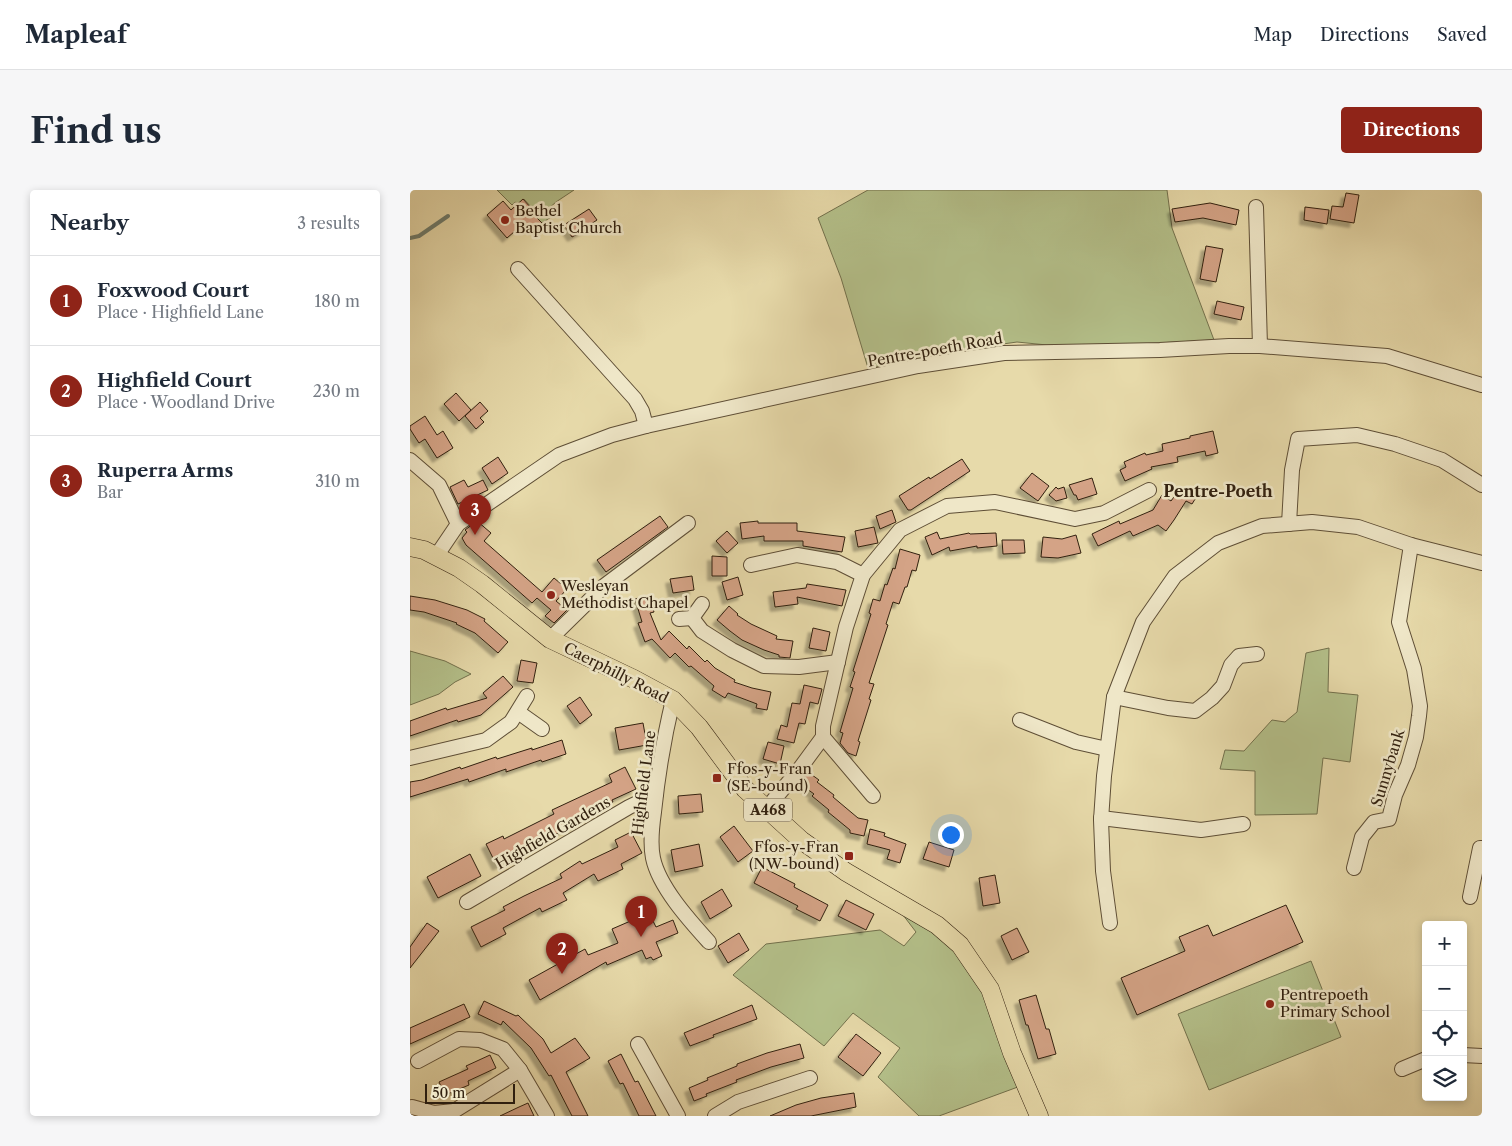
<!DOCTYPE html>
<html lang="en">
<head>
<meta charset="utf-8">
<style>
  body { margin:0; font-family:"Libre Caslon Text",serif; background:#f6f6f7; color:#1f2937 }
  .controls { position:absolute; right:15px; bottom:15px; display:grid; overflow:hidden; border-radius:5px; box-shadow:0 2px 8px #0003 }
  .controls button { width:45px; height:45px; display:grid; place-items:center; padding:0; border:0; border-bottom:1px solid #e0e1e3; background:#fff; color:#1f2937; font:25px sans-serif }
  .scale { position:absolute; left:15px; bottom:12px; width:90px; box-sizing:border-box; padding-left:5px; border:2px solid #31200f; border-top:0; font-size:14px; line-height:18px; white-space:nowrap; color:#31200f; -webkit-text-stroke:4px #efe7c8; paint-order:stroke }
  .you { position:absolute; left:540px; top:644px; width:18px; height:18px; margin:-12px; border:4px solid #fff; border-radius:50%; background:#1a73e8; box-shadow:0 0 0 8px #1a73e833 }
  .badge { display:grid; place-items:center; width:32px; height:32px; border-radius:50%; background:#8f2418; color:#fff; font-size:16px; font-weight:700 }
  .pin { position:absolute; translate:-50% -41px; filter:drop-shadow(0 1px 2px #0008) }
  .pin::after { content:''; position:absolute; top:26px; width:18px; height:15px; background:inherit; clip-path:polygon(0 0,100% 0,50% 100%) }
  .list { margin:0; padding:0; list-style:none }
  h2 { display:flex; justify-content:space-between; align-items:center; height:65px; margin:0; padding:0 20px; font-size:21px }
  h2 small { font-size:16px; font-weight:400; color:#747a83 }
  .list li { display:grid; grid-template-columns:32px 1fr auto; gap:15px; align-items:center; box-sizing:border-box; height:90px; padding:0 20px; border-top:1px solid #e0e1e3 }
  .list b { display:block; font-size:19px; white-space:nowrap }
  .list p { margin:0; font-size:16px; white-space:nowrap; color:#747a83 }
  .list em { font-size:16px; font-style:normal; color:#747a83 }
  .icon { flex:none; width:28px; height:28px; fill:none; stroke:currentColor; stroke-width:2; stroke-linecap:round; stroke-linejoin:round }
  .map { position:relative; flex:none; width:1072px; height:926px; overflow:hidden; border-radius:5px }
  header { display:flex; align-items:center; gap:30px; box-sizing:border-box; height:70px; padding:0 25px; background:#fff; border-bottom:1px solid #e0e1e3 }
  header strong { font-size:24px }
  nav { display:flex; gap:28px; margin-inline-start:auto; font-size:18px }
  .intro { display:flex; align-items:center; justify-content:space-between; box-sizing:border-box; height:120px; padding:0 30px }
  h1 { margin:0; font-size:35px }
  .button { padding:12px 22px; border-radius:5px; background:#8f2418; color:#fff; font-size:18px; font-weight:700 }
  main { display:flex; gap:30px; padding:0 30px }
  aside { flex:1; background:#fff; border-radius:5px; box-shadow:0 2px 8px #0003 }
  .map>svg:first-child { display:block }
  .green { fill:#b4c08a; stroke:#72704c }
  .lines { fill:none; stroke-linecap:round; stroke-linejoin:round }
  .stream { stroke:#6e7c6d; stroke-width:4 }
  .building { fill:#d4a386; stroke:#31200f; filter:url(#shadow) }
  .minor-casing { stroke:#5e4e36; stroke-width:16 }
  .major-casing { stroke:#31200f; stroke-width:19 }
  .minor { stroke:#efe7c8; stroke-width:14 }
  .major { stroke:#e7daaa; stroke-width:18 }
  .poi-dot { fill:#8f2418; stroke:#efe7c8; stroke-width:2 }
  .labels { text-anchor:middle; stroke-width:5; stroke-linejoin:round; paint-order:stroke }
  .shield { fill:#efe7c8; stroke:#6a5c46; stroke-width:1 }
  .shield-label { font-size:14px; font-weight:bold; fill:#31200f }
  .poi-label { font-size:15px; fill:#31200f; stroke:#efe7c8; text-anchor:start }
  .street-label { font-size:15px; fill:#31200f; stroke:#efe7c8 }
  .neighbourhood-label { font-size:16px; font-weight:bold; fill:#31200f; stroke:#efe7c8 }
</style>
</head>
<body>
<header>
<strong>Mapleaf</strong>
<nav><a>Map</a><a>Directions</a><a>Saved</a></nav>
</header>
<div class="intro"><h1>Find us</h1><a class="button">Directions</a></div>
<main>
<aside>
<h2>Nearby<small>3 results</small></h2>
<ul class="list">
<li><span class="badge">1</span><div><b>Foxwood Court</b><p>Place · Highfield Lane</p></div><em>180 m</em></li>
<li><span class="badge">2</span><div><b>Highfield Court</b><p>Place · Woodland Drive</p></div><em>230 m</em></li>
<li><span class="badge">3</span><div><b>Ruperra Arms</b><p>Bar</p></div><em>310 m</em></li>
</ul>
</aside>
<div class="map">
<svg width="1072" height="926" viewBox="0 0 1072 926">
  <defs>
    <filter id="shadow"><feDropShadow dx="-4.5" dy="4.5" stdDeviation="1" flood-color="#0004"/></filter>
  </defs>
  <rect width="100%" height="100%" fill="#e7daaa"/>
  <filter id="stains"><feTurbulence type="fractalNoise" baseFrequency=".004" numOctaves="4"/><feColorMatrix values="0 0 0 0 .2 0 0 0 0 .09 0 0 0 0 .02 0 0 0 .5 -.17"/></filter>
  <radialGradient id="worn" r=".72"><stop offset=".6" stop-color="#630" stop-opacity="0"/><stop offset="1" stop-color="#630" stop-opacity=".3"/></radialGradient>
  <g class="green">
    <path d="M87 0H164L146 12 138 19 141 27 132 33 127 28 129 26 114 9 108 14 105 12 102 15Z"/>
    <path d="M458 0H757L762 38 804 150 728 154 637 155 607 152 558 159 458 178 431 88 408 28Z"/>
    <path d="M919 458 918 502 948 505 940 572 913 568 907 624 845 625V581L810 579 815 560 834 561 862 530 875 532 887 522 896 463Z"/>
    <path d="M0 461 35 471 61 484 45 492 29 504 0 515Z"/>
    <path d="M493 725 550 755 616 894 529 926H509L468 887 490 858 443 823 414 856 323 785 356 754 470 740 494 756 506 742Z"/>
    <path d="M901 771 931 847 799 900 768 824Z"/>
  </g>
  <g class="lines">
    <path class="stream" d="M0 48 9 46 38 26"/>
  </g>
  <g class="building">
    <path d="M936 3 949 5 944 33 920 29 922 16 933 17Z"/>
    <path d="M113 9 129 27 127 28 132 33 125 40 122 37 120 39 118 36 115 39 112 35 97 48 77 25 93 11 101 20Z"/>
    <path d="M800 13 829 20 826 35 793 28 765 32 762 19Z"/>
    <path d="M895 17 919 20 917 34 894 30Z"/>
    <path d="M179 19 187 30 181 34 182 36 162 47 154 35Z"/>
    <path d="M796 56 813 59 806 92 790 89Z"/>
    <path d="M807 111 834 117 831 130 804 124Z"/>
    <path d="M46 203 61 220 49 231 34 214Z"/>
    <path d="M70 212 78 221 70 228 74 232 66 239 55 226Z"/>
    <path d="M15 226 27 245 33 241 43 258 27 268 15 249 9 253 0 239V236Z"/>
    <path d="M803 241 808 263 796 266 795 261 767 267 768 272 741 277 742 279 715 291 710 280 716 277 714 272 735 263 736 265 753 261 752 254 780 248V246Z"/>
    <path d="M88 267 98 283 82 294 72 278Z"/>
    <path d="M552 269 560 281 510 314 501 320H498L489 306 519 287 520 289Z"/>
    <path d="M622 283 639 296 628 311 610 298Z"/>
    <path d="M682 288 687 304 668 310 666 305H664L659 295Z"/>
    <path d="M54 290 58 297 73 290 78 300 48 314 40 297Z"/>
    <path d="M646 297 648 299 654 297 657 308 646 311 639 305Z"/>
    <path d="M775 299 787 306 782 314 776 311 764 330 756 341 748 335 723 346 720 341 688 356 682 344 709 331 710 334 743 320 752 305 761 311 766 304 771 307Z"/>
    <path d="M482 320 486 332 470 339 466 326Z"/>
    <path d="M250 326 258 337 196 382 187 370Z"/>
    <path d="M67 331 81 343 74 351 132 402 144 388 157 399 146 411 157 420 144 433 135 426 141 420 127 408 122 413 56 355 52 348 57 342 55 340Z"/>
    <path d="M348 331V333H387V341L435 347 432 362 393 356V351H354V346L332 349 330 333Z"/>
    <path d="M464 337 468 353 448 357 445 341Z"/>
    <path d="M317 341 328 353 317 363 306 351Z"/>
    <path d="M527 342 530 349 559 343 560 344 586 343 587 356 567 358V356L540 361 539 357 522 365 515 347Z"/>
    <path d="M666 345 671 363 648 368 631 367 633 347 652 349Z"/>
    <path d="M592 350H614L615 363 593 364Z"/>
    <path d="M490 359 510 365 506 381 502 380 497 397H495L489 414 483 412 476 434 478 435 459 493 464 494 459 509 461 510 448 551 450 552 446 566 438 563 430 553 433 543 430 542 443 498 440 497 445 482 443 481 461 424 459 423 463 409 470 411 475 394 477 395 483 378 485 379Z"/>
    <path d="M302 366 317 367V386H302Z"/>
    <path d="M282 386 284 400 263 403 260 389Z"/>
    <path d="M328 387 333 405 317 410 312 392Z"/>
    <path d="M397 394 436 400 432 416 387 407 388 414 365 417 363 402 396 398Z"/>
    <path d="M239 405 244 422 240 423 251 450 259 441 277 459 279 456 295 472 297 470 305 478 325 490 324 492 342 498 361 502 357 520 346 518 347 514 318 503 315 508 302 500 304 496 281 476 279 477 265 463 260 468 242 449 235 452 228 433 232 432 225 409Z"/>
    <path d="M0 406 25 410 57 420 75 429 74 431 98 452 88 463 65 443 46 434 47 433 14 422 0 420Z"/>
    <path d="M319 416 328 424 327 425 341 434 367 446 366 449 383 451 380 468 369 467V465L354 460 332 450 320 441 307 430Z"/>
    <path d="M403 438 420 442 416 461 399 458Z"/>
    <path d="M111 470 127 473 123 493 107 491Z"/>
    <path d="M93 486 103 497 71 525 48 532 47 530 0 546V531L36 518 37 520 77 508 73 503Z"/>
    <path d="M394 495 412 499 408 514 400 512 395 534 389 533 384 553 367 549 371 535 377 537 382 513 390 514Z"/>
    <path d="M170 507 182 525 170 534 157 516Z"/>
    <path d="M233 533 237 555 209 560 205 538Z"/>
    <path d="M152 550 156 564 132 572 131 570 96 582V579L59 592 58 589 0 607V592L12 590 50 577 51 579 86 567 87 569 122 558V560Z"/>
    <path d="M358 552 374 556 370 574 353 569Z"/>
    <path d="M215 577 226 599 202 610 203 612 167 629 169 633 102 665 103 668 87 676 76 654 93 646 94 649 144 624 142 620 202 592 199 585Z"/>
    <path d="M398 582 409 590 407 592 424 605 423 607 448 628 458 630 454 646 440 643V640L418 622 419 620 402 606 404 604 389 593Z"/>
    <path d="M291 604 293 622 269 624 268 606Z"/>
    <path d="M324 636 343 661 328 672 310 647Z"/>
    <path d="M460 639 475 643 474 646 496 654 490 673 477 669 480 660 457 654Z"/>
    <path d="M221 642 232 663 211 674 213 679 188 691 184 684 153 703 157 710 132 722 130 718 93 738 96 744 71 757 61 737 95 720 93 717 114 706 152 688 150 684 170 671 172 674 208 657 205 650Z"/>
    <path d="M519 652 544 660 539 677 513 669Z"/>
    <path d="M289 654 293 676 265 682 261 660Z"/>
    <path d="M60 664 71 686 28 708 17 687Z"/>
    <path d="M352 677 385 694 384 697 418 715 410 731 386 719 388 716 344 693Z"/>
    <path d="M585 685 590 713 573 716 569 688Z"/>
    <path d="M312 699 322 716 300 729 291 712Z"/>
    <path d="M436 710 464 724 456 740 428 726Z"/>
    <path d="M876 715 893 752 727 825 711 788 775 761 769 747 798 735 803 746Z"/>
    <path d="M239 723 246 737 263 730 268 743 246 752 252 766 243 770 241 767 236 769 232 760 197 775 196 772 130 810 119 790 175 759 178 765 208 753 202 739Z"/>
    <path d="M17 733 29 741 0 778V757Z"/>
    <path d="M607 738 619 762 602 770 591 746Z"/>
    <path d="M329 743 339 760 318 773 308 756Z"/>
    <path d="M626 805 636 839H639L646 864 628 869 618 835H616L609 810Z"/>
    <path d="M74 811 106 826 108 825 133 849 141 863 165 848 180 868 156 882 178 926H162L141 885 139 886 121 858 93 831 91 835 68 824Z"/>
    <path d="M54 814 60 827 0 854V838Z"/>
    <path d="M342 815 347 829 303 845 304 847 280 856 274 843Z"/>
    <path d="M446 844 471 863 453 886 428 867Z"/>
    <path d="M390 854 394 868 361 877 326 890 327 892 296 904 297 906 284 911 279 898 298 890 297 888 327 876V874L357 863Z"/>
    <path d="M211 864 225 892 228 891 246 926H229L213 893 210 894 198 871Z"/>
    <path d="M80 865 86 878 58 891 59 895 35 905 29 892 58 879 56 876Z"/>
    <path d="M444 903 446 917 401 926H360L386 915 411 908Z"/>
    <path d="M118 913 124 926H90L109 917Z"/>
  </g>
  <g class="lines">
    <defs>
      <g id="minor">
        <path d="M846 17 850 156"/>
        <path d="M108 79 225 209 232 221 236 236"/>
        <path d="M0 270 29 295 48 334"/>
        <path d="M879 334 882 280 888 249 947 245 985 254 1032 270 1072 295"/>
        <path d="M27 365 48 334 149 265 202 245 236 236 508 176 594 163 750 160 819 156H850L977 166 1072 195"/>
        <path d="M341 375 387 365 427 372 453 385"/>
        <path d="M282 428 292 441 322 460 354 476 389 477 428 472"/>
        <path d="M269 429 282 428 292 414"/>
        <path d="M140 449 194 396 278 333"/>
        <path d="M704 507 758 518 785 521 802 508 813 496 821 475 829 466 847 464"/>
        <path d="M263 510C254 547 248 584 244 622 242 636 240 654 243 668 249 697 280 731 299 752"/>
        <path d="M108 522 132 539"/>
        <path d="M610 530 666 552 697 559"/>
        <path d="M413 547 463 606"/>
        <path d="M0 568 76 550 101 532 117 506"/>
        <path d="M356 619 388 581 413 547V536L436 437 453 385 490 340 537 316 585 312 665 329 694 323 739 300"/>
        <path d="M691 628 791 640 833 634"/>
        <path d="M944 678 952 647 964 632 979 629 985 605 998 575 1006 547 1009 526 1010 516 1004 479 989 432 1001 355"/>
        <path d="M1060 707 1070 658H1072"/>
        <path d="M57 712 219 617 246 604"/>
        <path d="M700 733 693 681 691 630 694 586 704 507 733 432 765 386 808 353 852 336 902 332 948 337 1001 355 1072 373"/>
        <path d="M228 854 268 926"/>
        <path d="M1053 865 1072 866"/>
        <path d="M8 871 49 849 70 850 93 859 110 880 137 926"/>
        <path d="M992 879 1016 869"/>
        <path d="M2 917 24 923 44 921 110 880"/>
        <path d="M305 926 328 912 400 888"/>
      </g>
      <path id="major" d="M0 357 14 360 49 378 72 394 140 449 224 489 263 510 289 537 335 599 391 650 436 682 527 735 550 755 580 799 602 863 629 926"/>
    </defs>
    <use href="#minor" class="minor-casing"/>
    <use href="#major" class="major-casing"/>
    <use href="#minor" class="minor"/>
    <use href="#major" class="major"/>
  </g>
  <g class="poi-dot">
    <circle cx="95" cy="30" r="5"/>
    <circle cx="141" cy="405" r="5"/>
    <rect x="302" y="583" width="10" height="10" rx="2.5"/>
    <rect x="434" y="661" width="10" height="10" rx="2.5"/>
    <circle cx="860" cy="814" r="5"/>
  </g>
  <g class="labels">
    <rect class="shield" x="334" y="608.5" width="48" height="23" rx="4"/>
    <g class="shield-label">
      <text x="358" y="625">A468</text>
    </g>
    <g class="poi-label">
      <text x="105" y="26">Bethel<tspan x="105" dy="17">Baptist Church</tspan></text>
      <text x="151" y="401">Wesleyan<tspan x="151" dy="17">Methodist Chapel</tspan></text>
      <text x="317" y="584">Ffos-y-Fran<tspan x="317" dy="17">(SE-bound)</tspan></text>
      <text x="429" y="662" text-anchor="end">Ffos-y-Fran<tspan x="429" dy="17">(NW-bound)</tspan></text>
      <text x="870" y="810">Pentrepoeth<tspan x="870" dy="17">Primary School</tspan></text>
    </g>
    <g class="street-label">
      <text transform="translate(525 160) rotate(-10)" y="5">Pentre-poeth Road</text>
      <text transform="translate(206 483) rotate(27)" y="5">Caerphilly Road</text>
      <text transform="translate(978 578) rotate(-73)" y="5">Sunnybank</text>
      <text transform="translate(234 593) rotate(-83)" y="5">Highfield Lane</text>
      <text transform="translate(143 643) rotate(-30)" y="5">Highfield Gardens</text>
    </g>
    <g class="neighbourhood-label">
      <text x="808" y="307">Pentre-Poeth</text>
    </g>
  </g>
  <rect width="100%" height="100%" filter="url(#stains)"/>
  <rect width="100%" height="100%" fill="url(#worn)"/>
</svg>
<div class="controls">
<button>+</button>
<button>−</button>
<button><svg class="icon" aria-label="locate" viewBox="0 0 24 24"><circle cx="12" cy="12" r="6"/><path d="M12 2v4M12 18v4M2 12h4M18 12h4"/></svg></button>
<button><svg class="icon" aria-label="layers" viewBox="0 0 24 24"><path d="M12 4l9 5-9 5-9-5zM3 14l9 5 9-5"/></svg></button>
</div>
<div class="scale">50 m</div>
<div class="you"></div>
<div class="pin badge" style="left:231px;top:747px">1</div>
<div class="pin badge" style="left:152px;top:784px">2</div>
<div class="pin badge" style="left:65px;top:345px">3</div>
</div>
</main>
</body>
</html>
